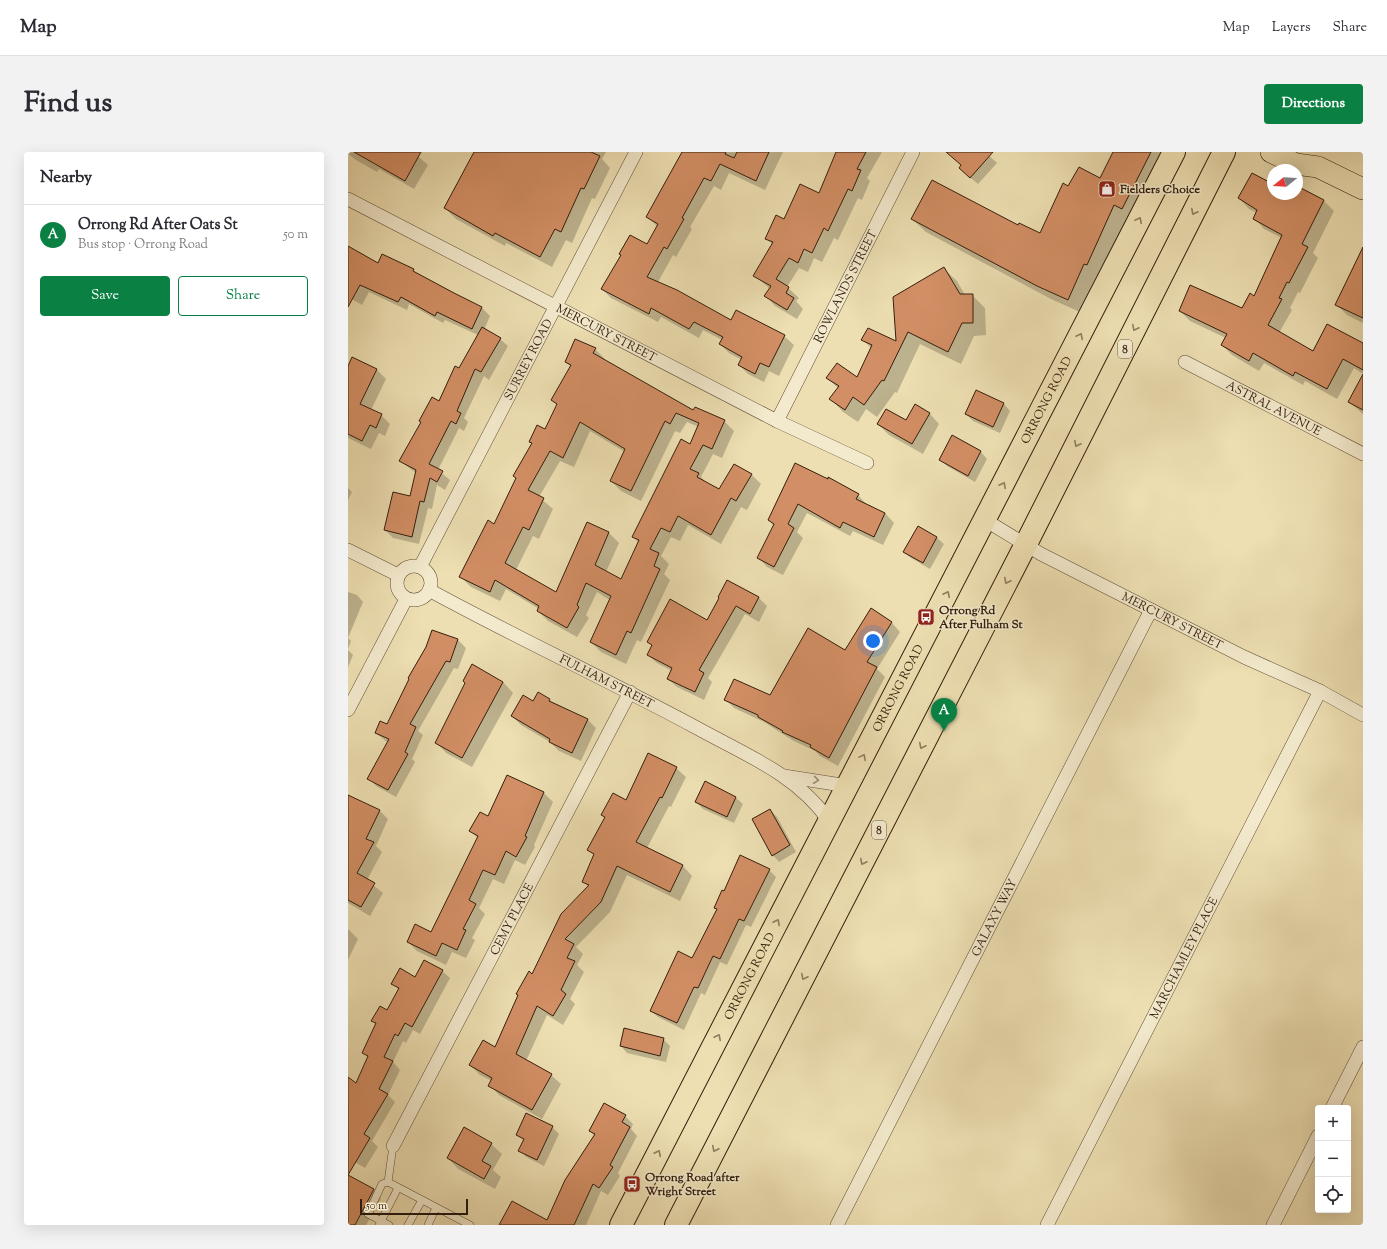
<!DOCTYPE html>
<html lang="en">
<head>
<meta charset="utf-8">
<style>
  body { margin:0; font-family:"Sorts Mill Goudy",serif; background:#f2f2f3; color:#2b2b33 }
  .controls { position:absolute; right:12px; bottom:12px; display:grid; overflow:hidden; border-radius:4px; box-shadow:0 4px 16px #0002 }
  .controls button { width:36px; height:36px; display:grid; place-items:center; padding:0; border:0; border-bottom:1px solid #e1e1e2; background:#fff; color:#2b2b33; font:20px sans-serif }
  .compass { position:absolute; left:919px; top:12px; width:36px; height:36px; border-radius:50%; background:#fff; box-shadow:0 4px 16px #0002; rotate:252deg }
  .scale { position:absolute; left:12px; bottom:10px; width:108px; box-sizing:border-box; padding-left:4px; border:2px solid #341e0c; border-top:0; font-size:11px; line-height:14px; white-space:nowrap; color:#341e0c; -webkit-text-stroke:3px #f3eacd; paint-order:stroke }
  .you { position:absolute; left:525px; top:489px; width:14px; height:14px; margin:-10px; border:3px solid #fff; border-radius:50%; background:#1a73e8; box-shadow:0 0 0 6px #1a73e833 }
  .badge { display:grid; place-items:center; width:26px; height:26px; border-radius:50%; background:#0b8043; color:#fff; font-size:13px; font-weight:700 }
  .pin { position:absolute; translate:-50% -33px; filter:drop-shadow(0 1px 2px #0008) }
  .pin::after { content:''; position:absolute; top:21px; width:14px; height:12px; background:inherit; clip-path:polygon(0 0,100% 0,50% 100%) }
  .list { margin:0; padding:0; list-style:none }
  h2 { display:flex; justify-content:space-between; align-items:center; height:52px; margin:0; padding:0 16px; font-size:17px }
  h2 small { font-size:13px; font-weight:400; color:#7c7c81 }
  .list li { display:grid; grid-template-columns:26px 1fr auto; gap:12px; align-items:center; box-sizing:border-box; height:60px; padding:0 16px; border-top:1px solid #e1e1e2 }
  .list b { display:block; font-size:15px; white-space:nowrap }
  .list p { margin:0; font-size:13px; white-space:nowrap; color:#7c7c81 }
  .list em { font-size:13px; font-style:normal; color:#7c7c81 }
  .actions { display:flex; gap:8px; padding:12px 16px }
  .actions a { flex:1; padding:9px 0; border:1px solid #0b8043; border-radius:4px; text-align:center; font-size:14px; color:#0b8043 }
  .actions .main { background:#0b8043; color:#fff }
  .icon { flex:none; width:22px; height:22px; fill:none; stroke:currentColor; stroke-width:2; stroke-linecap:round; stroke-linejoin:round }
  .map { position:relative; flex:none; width:1015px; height:1073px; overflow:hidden; border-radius:4px }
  header { display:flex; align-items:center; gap:24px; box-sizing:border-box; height:56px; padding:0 20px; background:#fff; border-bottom:1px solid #e1e1e2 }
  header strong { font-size:19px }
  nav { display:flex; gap:22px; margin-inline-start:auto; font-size:14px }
  .intro { display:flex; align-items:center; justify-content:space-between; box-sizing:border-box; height:96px; padding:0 24px }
  h1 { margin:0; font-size:28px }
  .button { padding:10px 18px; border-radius:4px; background:#0b8043; color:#fff; font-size:14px; font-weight:700 }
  main { display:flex; gap:24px; padding:0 24px }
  aside { flex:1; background:#fff; border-radius:4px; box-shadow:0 4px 16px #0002 }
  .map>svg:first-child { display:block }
  .shadow { fill:#0003; fill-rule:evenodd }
  .building { fill:#d28e64; stroke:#341e0c; fill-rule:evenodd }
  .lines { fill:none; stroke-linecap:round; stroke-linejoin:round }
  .lane-casing { stroke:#624e36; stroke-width:8 }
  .street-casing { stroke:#624e36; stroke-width:14 }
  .primary-casing { stroke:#341e0c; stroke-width:22 }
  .highway-casing { stroke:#341e0c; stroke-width:24 }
  .lane { stroke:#f3eacd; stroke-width:7 }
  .street { stroke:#f3eacd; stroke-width:13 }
  .primary { stroke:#eddfb2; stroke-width:21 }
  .highway { stroke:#eddfb2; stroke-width:22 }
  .oneway { stroke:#907e5f }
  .oneway2 { stroke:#9d8e76 }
  .labels { text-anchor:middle; stroke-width:3; stroke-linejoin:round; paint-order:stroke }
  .shield { fill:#f3eacd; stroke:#6d5b46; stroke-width:1 }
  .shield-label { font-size:11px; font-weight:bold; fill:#341e0c }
  .poi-label { font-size:12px; font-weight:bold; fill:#341e0c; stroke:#f3eacd; text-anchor:start }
  .street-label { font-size:12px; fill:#341e0c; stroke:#f3eacd }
</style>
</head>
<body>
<header>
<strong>Map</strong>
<nav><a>Map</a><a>Layers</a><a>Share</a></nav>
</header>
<div class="intro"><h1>Find us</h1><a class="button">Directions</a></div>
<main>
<aside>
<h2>Nearby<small></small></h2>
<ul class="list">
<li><span class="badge">A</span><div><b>Orrong Rd After Oats St</b><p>Bus stop · Orrong Road</p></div><em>50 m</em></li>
</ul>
<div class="actions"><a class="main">Save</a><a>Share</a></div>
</aside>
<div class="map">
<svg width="1015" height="1073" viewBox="0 0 1015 1073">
  <rect width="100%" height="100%" fill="#eddfb2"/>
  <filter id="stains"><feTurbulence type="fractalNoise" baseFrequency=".005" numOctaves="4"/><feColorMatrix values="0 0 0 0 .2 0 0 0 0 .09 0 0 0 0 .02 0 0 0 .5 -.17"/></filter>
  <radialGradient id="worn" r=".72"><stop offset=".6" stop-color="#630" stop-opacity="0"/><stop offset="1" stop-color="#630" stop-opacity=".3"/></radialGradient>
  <g class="shadow">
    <path d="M0 0H65L80 13 66 37 31 17 29 20 8 8 0 2Z"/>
    <path d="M127 0H258L254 7 262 16 247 47 244 46 224 91 218 88 204 115 158 91 157 94 108 67 97 56Z"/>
    <path d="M335 0H435L417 38 381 21 373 38 366 34 342 75 344 77 328 105 325 103 310 130 383 169 436 184 446 193 431 224 421 219 416 230 400 222 391 213 394 208 381 201 372 192 374 188 355 178 351 186 313 165 310 170 263 146 254 137 299 94 310 75 299 65Z"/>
    <path d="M489 0H534L519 26 522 29 514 48 510 46 490 88 486 86 474 110 466 106 460 120 451 116 439 135 451 146 448 149 455 157 449 167 427 154 418 144 422 137 406 123 425 93 418 86 436 68 471 43Z"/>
    <path d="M605 0H637L649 11 630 32 619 23Z"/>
    <path d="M766 0H823L787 70 779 65 752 126 734 161 703 147 578 80 564 67 670 74 693 83 721 35 752 27Z"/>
    <path d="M925 34V42H949V35L976 49 986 59 965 101 970 106 952 141 950 140 942 156 944 158 931 181 965 200 1015 196V222L1006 216 989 247 957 229 955 233 916 211 911 219 884 203 874 193 878 186 842 169 832 159 894 157 907 145 934 86 916 77 906 66 909 61 901 57 891 46Z"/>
    <path d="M0 95 31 113 65 118 70 123 105 142 134 156 142 164 136 178 152 187 160 194 141 228 136 224 116 266 120 270 116 279 111 276 90 318 102 328 97 338 89 333 84 357 80 356 71 392 45 386 37 378 62 345 68 321 52 309 112 218 130 183 97 168 95 171 61 152 59 158 21 140 14 153 0 145Z"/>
    <path d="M596 117 609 129 617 143H624L637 156 638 183 626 184 613 212 572 192 549 241 547 240 529 265 518 257 510 270 495 260 483 247 490 236 479 226H510L524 197 515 188 550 191Z"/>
    <path d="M1015 144V171L999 163 988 152Z"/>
    <path d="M247 197 257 207 256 208 346 260 376 269 386 279 374 306 365 302 353 325 361 333 372 339 403 322 413 332 399 358 393 355 373 392 340 373 332 389 323 385 313 404 321 412 316 422 322 428 293 490 289 488 278 512 253 500 243 490 262 448 249 440 238 463 241 466 229 485 200 469 190 459 191 457 158 437 152 449 123 435 113 425 147 373 184 292 182 290 198 279 209 253 204 248 223 215 218 210ZM339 270 351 275 343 293 285 385 291 391 273 428 258 420 271 391 261 381 240 371 208 442 168 418 185 384 191 387 205 357 191 345 212 309 226 315 242 279 277 300 263 329 273 339 293 349 327 279 332 281Z"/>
    <path d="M5 206 29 218 38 227 23 258 33 263 42 272 37 284 31 281 23 297 0 286V217Z"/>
    <path d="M1015 224V262L1001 250Z"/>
    <path d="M629 240 656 252 662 259 652 281 625 269 618 262Z"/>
    <path d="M581 261 591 272 575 302 541 283 530 272 558 269Z"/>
    <path d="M605 284 633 300 639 307 627 330 599 314 592 307Z"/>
    <path d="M448 312 510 343 519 353 537 361 546 371 535 393 505 379 502 384 459 361 449 380 455 386 435 423 419 415 410 405 426 374 421 368Z"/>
    <path d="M0 336 4 340 0 348Z"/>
    <path d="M570 375 589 386 596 392 582 417 563 406 556 400Z"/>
    <path d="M379 429 411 446 419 454 411 470 397 462 360 526 364 530 356 548 329 535 320 527 324 519 309 511 300 503 305 494 300 490 359 469 372 446Z"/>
    <path d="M0 440 9 443 15 450 0 486 3 489 0 497Z"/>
    <path d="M544 471 552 480 529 517 537 525 490 614 472 604 467 599 444 588 416 570 386 556 378 548 423 545Z"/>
    <path d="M84 479 110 488 118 496 110 517 106 516 70 579 75 583 64 607 67 610 48 645 28 634 21 626 40 591 28 581 39 573 78 496Z"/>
    <path d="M0 498 5 503 0 515Z"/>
    <path d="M155 530 165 541 124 615 98 601 88 590Z"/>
    <path d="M201 548 239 567 248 576 233 609 211 599 202 590 173 573 164 564 185 550Z"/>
    <path d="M328 616 338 625 323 655 321 654 299 696 335 714 344 724 332 749 279 723 262 760 228 795 235 802 229 813 236 820 222 847 227 852 215 873 199 863 178 909 203 923 213 932 194 967 151 943 142 933 144 929 132 923 122 913 148 896 185 823 241 735 235 730 247 704 240 697 257 666 254 663Z"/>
    <path d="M159 624 196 641 205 650 186 693 187 695 177 713 167 708 156 732 145 727 131 756 137 762 124 786 127 788 118 806 104 800 98 813 69 799 60 790 84 782 130 686 122 679 141 665Z"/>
    <path d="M357 631 388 646 395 652 386 671 355 657 348 650Z"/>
    <path d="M0 647 31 658 40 667 28 694 34 700 19 728 35 741 22 764 0 751Z"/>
    <path d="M422 658 429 665 448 700 431 710 425 703Z"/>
    <path d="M421 718 428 725 403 775 398 773 379 813 372 810 357 843 353 841 336 878 310 865 303 859 345 807 370 758 367 755 376 740Z"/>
    <path d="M0 777 10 787 0 808Z"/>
    <path d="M94 819 102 826 72 882 65 878 58 891 55 889 45 910 52 918 40 943 47 950 24 989 30 995 17 1016 0 1006V927L8 932 21 906 15 900 28 873 25 869 40 860 51 838 45 832Z"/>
    <path d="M315 887 322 894 318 910 279 901 273 894Z"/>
    <path d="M277 964 285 972 283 977 289 984 270 1021 272 1024 260 1043 253 1039 238 1073H152L200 1067 247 984 242 979Z"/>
    <path d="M204 975 211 982 196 1014 178 1005 172 998 176 989 169 982Z"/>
    <path d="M143 992 154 1002 145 1018 153 1025 147 1037 110 1017 100 1006Z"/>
    <path d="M0 1024 25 1038 33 1046 18 1073H0Z"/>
  </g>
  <g class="building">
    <path d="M6 0H73L57 29Z"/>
    <path d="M126 0H243L252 4 236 37 233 36 213 80 207 77 192 105 147 81 145 84 96 56Z"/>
    <path d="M334 0H378L377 2 386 6 389 0H421L408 29 372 12 363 29 356 26 334 66 336 67 319 97 316 95 299 125 329 138 383 168 388 158 437 183 421 215 412 211 407 222 390 213 394 205 371 192 375 185 346 170 341 177 303 156 301 162 253 137 273 103 271 102 282 83 299 92 310 72 298 65Z"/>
    <path d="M488 0H518L509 17 513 18 504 39 500 37 480 79 476 76 464 101 456 97 450 111 441 106 428 127 441 135 438 141 446 146 439 158 416 144 423 134 405 124 425 90 417 87 428 63 436 67 452 32 471 41Z"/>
    <path d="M598 0H645L622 26 611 16 613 13Z"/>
    <path d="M765 0H803L774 57 766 53 739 113 736 112 720 148 689 134 563 67 584 28 670 73 671 71 692 81 715 31 720 34 731 15 752 26Z"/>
    <path d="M904 21 925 32V42H949V34L976 48 954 92 960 95 941 131 939 130 931 146 934 147 920 173 965 199 979 172 1015 191V218L995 207 979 237 947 220 945 224 905 201 901 209 873 193 879 182 831 159 842 133 894 156 902 141 906 144 934 83 905 67 909 58 890 46Z"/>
    <path d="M0 94 30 111 34 102 66 117 65 119 106 141 134 155 124 177 89 160 87 164 53 145 50 150 12 133 0 155Z"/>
    <path d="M1015 95V166L987 153Z"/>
    <path d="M596 115 612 142H625V171H614L600 200 560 180 536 229 534 228 516 253 505 245 497 258 481 247 491 234 478 226 489 211 509 225 524 193 513 188 520 176 548 189 545 145Z"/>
    <path d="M134 175 153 186 133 220 127 217 109 259 113 261 108 272 103 269 81 312 95 319 89 330 82 326 76 350 72 349 64 385 36 378 45 340 62 344 68 318 51 309 73 270 71 269 84 245 91 249 107 214 111 216Z"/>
    <path d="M227 187 248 196 245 201 345 258 347 255 377 268 364 297 355 293 342 317 351 321 349 325 371 337 386 312 404 322 388 349 383 346 363 383 330 364 322 380 313 376 302 397 311 401 306 414 312 417 283 481 279 479 268 503 242 490 263 444 238 431 229 453 231 455 219 476 189 459 191 454 147 428 142 440 111 425 140 368 146 372 168 326 165 324 184 291 181 290 189 273 197 277 209 252 203 248 223 213 217 210ZM328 261 351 271 342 292 333 287 284 385 291 388 273 427 247 413 261 380 239 370 208 440 157 411 175 375 181 378 196 346 180 338 202 299 215 306 232 270 277 297 262 329 283 339 317 269 322 272Z"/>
    <path d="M4 205 29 217 12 252 34 262 28 276 22 273 14 289 0 282V214Z"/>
    <path d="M1015 222V258L1000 250Z"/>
    <path d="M628 238 656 251 645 275 617 262Z"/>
    <path d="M567 252 582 261 564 292 529 272 538 257 558 268Z"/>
    <path d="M604 283 633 299 620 324 591 308Z"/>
    <path d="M447 311 480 327V325L511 342 508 347 537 361 526 385 495 370 492 376 450 352 440 372 446 376 426 415 409 406 426 372 420 368Z"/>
    <path d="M570 374 589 385 575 411 555 400Z"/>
    <path d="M379 428 411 445 402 462 388 454 351 518 356 521 347 540 319 527 324 516 299 503 304 493 299 490 322 447 359 468 371 446 370 445Z"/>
    <path d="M523 456 544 470 519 510 529 515 481 606 462 595 463 593 434 580 435 579 410 565V563L376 548 386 527 422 543 460 476 497 498Z"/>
    <path d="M84 478 110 487 102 510 98 509 62 572 68 575 57 600 60 602 40 638 19 627 41 587 27 581 32 569 39 572 61 527 60 526 78 495Z"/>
    <path d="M124 512 155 530 114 606 87 591 117 531 115 529Z"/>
    <path d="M190 540 202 547 201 549 240 567 224 601 201 590 202 587 163 564 175 543 185 549Z"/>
    <path d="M300 601 329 615 314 646 312 645 288 690 335 713 322 740 269 714 253 750 217 787 226 792 219 806 227 809 213 838 218 842 205 864 189 854 168 902 204 922 184 958 140 934 144 926 121 913 135 888 147 895 170 843 168 842 181 819 184 822 213 762 241 733 234 730 246 702 239 698 257 665 253 663 265 641 278 648Z"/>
    <path d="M159 623 196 640 177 684 179 685 168 705 158 699 147 723 135 718 121 748 128 752 115 777 118 778 109 798 94 791 88 804 59 790 67 772 83 780 130 684 121 679 132 660 140 664Z"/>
    <path d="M357 629 388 645 379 665 347 650Z"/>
    <path d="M0 643 32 658 18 687 26 690 9 721 27 731 13 755 0 748Z"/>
    <path d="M422 657 442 693 424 704 404 667Z"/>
    <path d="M392 703 422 717 396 769 391 767 372 807 365 804 350 836 346 835 329 871 302 859 330 799 344 806 369 757 366 756 374 738 376 739Z"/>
    <path d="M76 808 95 818 64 875 57 871 50 884 47 882 36 905 45 909 31 937 40 942 16 982 22 986 0 1023 26 1037 7 1073H0V925L8 931 20 904 14 901 28 871 23 869 32 854 39 858 51 836 43 832 52 816 67 825Z"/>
    <path d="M276 876 316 886 312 904 272 894Z"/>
    <path d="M256 951 278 963 274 970 282 975 262 1013 265 1015 251 1036 245 1032 226 1073H151L164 1049 199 1068 217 1028 247 982 241 979Z"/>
    <path d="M178 961 205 974 189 1008 170 999 176 987 168 983Z"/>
    <path d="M116 975 144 991 134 1009 143 1014 136 1027 99 1006Z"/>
  </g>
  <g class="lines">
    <defs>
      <g id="lane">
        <path d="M40 1030 45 994"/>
        <path d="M31 1073 50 1036"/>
        <path d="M41 1073 20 1062 34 1032 40 1030 122 1073"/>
        <path d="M60 1073 74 1048"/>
        <path d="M80 1073 88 1056"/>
      </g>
      <g id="street">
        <path id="s1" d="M0 47 429 269 519 311"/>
        <path id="s2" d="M837 210 1015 302"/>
        <path id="s3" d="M429 269 565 0"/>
        <path id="s4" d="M637 368 693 402 896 505 972 539 1015 563"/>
        <path d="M0 398 50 423"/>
        <circle cx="66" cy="431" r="17"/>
        <path id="s5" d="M72 415 288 0"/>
        <path id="s6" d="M81 438C169 486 260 528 349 576 396 602 450 623 481 669"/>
        <path d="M0 558 58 447"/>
        <path d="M436 624 500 634"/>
        <path d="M984 956 1015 895"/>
        <path id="s7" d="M45 994 282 540"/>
        <path id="s8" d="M489 1073 803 458"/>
        <path id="s9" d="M699 1073 972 539"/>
        <path d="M925 1073 970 984"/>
      </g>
      <path id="primary" d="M923 0 948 12 970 15 1015 37"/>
      <g id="highway">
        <path id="s10" d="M273 1073 826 0"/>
        <path d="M328 1073 677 394 876 0"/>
      </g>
    </defs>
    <use href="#lane" class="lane-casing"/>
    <use href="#street" class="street-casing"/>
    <use href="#primary" class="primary-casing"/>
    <use href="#highway" class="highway-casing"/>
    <use href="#lane" class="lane"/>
    <use href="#street" class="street"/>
    <use href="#primary" class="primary"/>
    <use href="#highway" class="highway"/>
  </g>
  <defs><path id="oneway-chevron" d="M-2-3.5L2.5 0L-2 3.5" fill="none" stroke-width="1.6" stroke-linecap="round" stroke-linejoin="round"/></defs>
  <g class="oneway">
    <use href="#oneway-chevron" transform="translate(846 60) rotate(117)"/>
    <use href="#oneway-chevron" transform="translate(791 68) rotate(-63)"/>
    <use href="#oneway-chevron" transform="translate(787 176) rotate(117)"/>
    <use href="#oneway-chevron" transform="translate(732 184) rotate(-63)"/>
    <use href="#oneway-chevron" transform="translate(729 292) rotate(117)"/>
    <use href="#oneway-chevron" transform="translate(655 333) rotate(-63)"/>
    <use href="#oneway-chevron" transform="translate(659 429) rotate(117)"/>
    <use href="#oneway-chevron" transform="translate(599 442) rotate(-63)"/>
    <use href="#oneway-chevron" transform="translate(574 594) rotate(117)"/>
    <use href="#oneway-chevron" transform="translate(515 605) rotate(-62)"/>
    <use href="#oneway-chevron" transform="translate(515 710) rotate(117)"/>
    <use href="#oneway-chevron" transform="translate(429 770) rotate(-63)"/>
    <use href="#oneway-chevron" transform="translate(456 825) rotate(117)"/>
    <use href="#oneway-chevron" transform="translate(370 885) rotate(-63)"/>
    <use href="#oneway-chevron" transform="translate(367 997) rotate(117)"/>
    <use href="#oneway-chevron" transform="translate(310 1001) rotate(-63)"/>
  </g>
  <use class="oneway2" href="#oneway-chevron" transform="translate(468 628) rotate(8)"/>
  <defs>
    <symbol id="shop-square" viewBox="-11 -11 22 22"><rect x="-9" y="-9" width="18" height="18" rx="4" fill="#8f2418" stroke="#f3eacd"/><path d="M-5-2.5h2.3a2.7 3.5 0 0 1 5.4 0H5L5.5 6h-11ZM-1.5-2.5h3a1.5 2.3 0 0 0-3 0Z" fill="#fff"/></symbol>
    <symbol id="bus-square" viewBox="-11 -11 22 22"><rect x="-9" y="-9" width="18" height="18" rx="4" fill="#8f2418" stroke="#f3eacd"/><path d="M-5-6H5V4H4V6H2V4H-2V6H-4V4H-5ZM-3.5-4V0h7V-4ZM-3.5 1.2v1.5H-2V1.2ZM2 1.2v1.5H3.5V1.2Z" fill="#fff"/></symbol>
  </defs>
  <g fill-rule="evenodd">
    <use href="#shop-square" x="749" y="27" width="20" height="20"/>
    <use href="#bus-square" x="568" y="455" width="20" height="20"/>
    <use href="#bus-square" x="274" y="1022" width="20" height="20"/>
  </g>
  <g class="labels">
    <g class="shield">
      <rect x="770" y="188" width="14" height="18" rx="3"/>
      <rect x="524" y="669" width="14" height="18" rx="3"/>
    </g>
    <g class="shield-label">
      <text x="777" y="201">8</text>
      <text x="531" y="682">8</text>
    </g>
    <g class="poi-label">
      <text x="772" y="41">Fielders Choice</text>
      <text x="591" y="462">Orrong Rd<tspan x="591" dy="14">After Fulham St</tspan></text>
      <text x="297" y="1029">Orrong Road after<tspan x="297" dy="14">Wright Street</tspan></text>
    </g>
    <g class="street-label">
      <text dy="4" stroke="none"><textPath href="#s3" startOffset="151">ROWLANDS STREET</textPath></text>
      <text dy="4" stroke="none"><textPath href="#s1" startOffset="291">MERCURY STREET</textPath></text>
      <text dy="4" stroke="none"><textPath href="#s5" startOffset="234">SURREY ROAD</textPath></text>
      <text dy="4" stroke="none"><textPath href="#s10" startOffset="928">ORRONG ROAD</textPath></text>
      <text dy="4" stroke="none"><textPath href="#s2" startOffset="100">ASTRAL AVENUE</textPath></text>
      <text dy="4" stroke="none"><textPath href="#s4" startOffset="213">MERCURY STREET</textPath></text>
      <text dy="4" stroke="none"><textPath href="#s6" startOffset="200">FULHAM STREET</textPath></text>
      <text dy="4" stroke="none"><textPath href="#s10" startOffset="604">ORRONG ROAD</textPath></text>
      <text dy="4" stroke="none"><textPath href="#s8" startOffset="345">GALAXY WAY</textPath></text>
      <text dy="4" stroke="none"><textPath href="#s7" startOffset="256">CEMY PLACE</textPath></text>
      <text dy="4" stroke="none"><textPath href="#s9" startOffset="300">MARCHAMLEY PLACE</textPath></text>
      <text dy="4" stroke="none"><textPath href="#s10" startOffset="280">ORRONG ROAD</textPath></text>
    </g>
  </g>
  <rect width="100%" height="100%" filter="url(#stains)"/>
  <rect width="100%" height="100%" fill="url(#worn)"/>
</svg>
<div class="controls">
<button>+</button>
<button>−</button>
<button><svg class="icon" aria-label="locate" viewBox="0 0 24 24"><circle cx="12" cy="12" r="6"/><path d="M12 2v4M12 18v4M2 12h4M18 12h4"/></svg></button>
</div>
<svg class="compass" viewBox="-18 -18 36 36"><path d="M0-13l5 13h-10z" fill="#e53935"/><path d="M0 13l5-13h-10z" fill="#7c7c81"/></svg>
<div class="scale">50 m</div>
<div class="you"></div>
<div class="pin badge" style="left:596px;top:579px">A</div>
</div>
</main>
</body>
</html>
